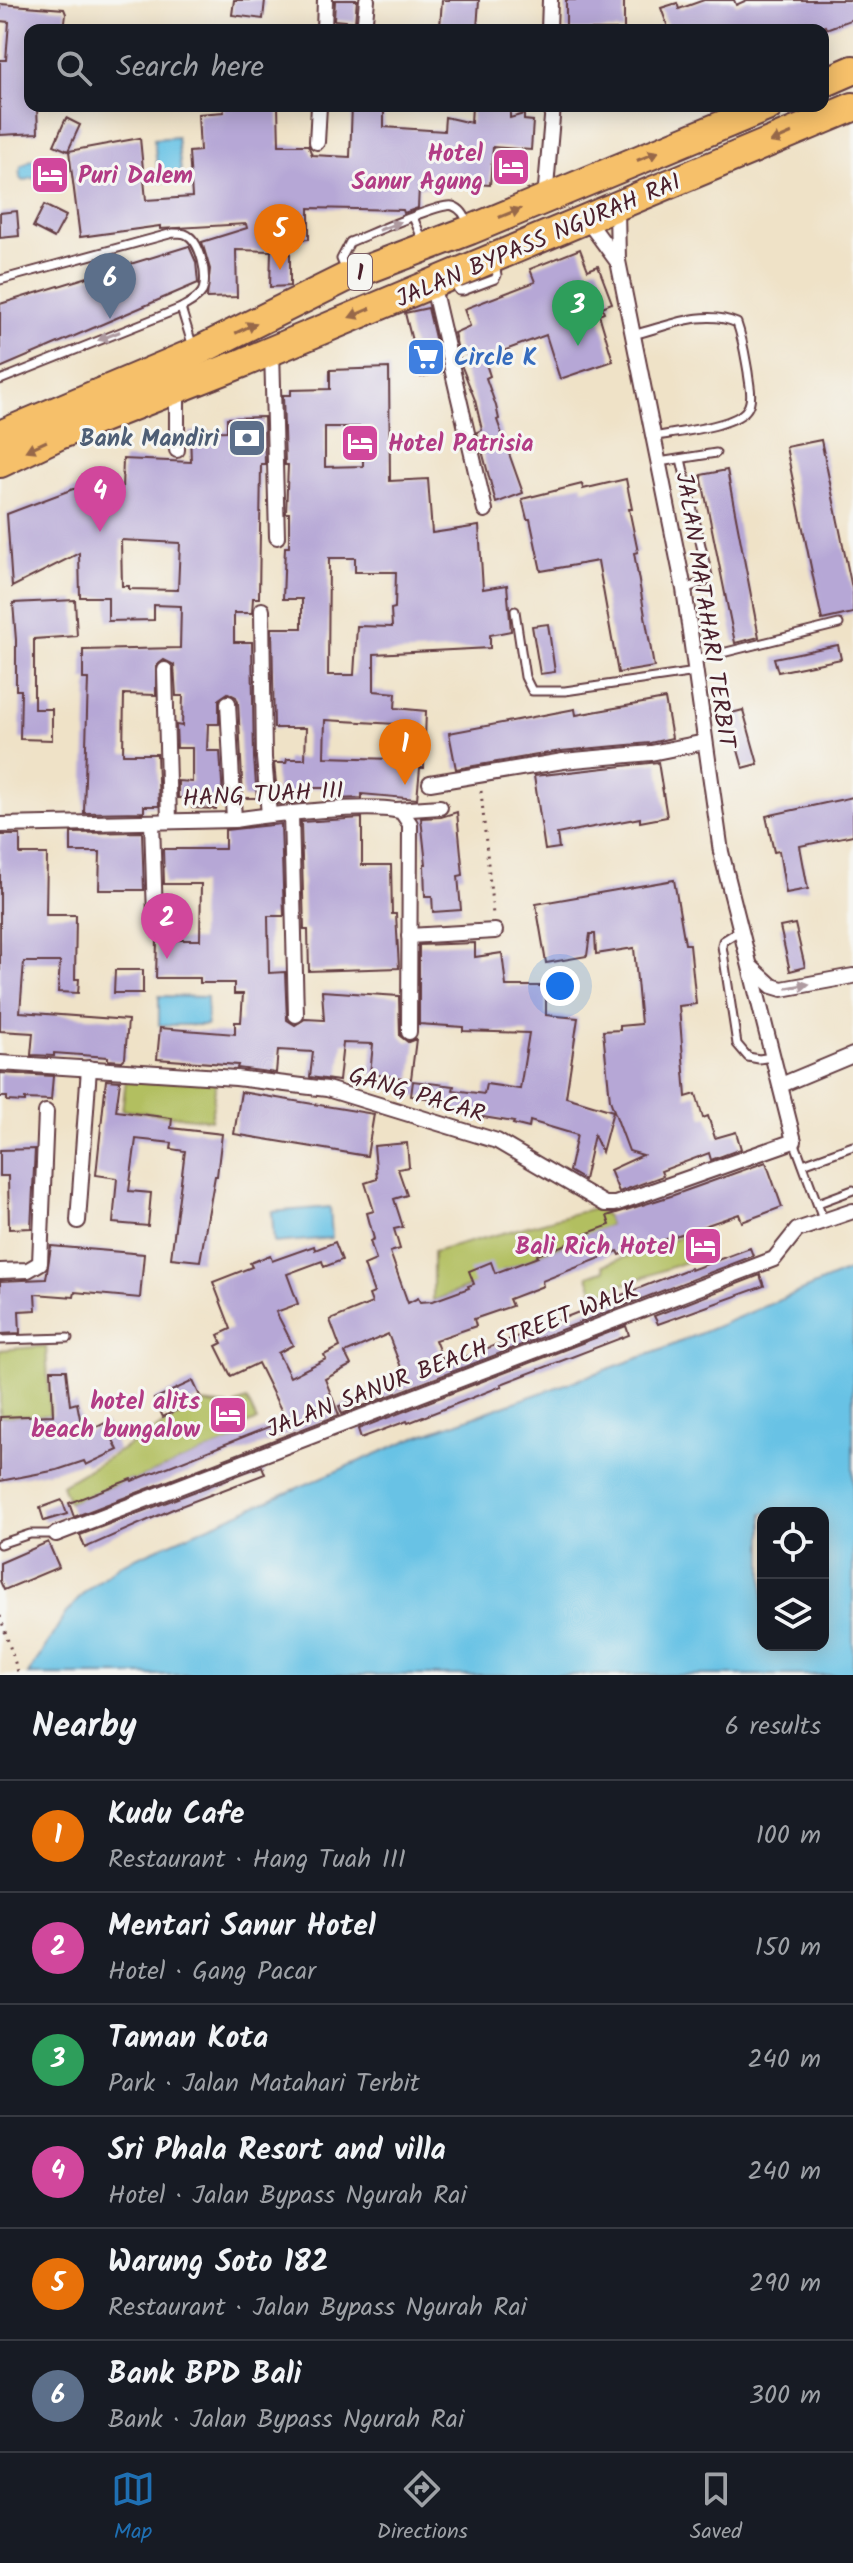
<!DOCTYPE html>
<html lang="en">
<head>
<meta charset="utf-8">
<style>
  body { margin:0; font-family:Kalam,sans-serif; background:#242831; color:#f1f3f6 }
  .controls { position:absolute; right:24px; bottom:24px; display:grid; overflow:hidden; border-radius:16px; box-shadow:0 4px 20px #0003 }
  .controls button { width:72px; height:72px; display:grid; place-items:center; padding:0; border:0; border-bottom:2px solid #363941; background:#171b24; color:#f1f3f6; font:40px sans-serif }
  .you { position:absolute; left:560px; top:986px; width:28px; height:28px; margin:-20px; border:6px solid #fff; border-radius:50%; background:#1a73e8; box-shadow:0 0 0 12px #1a73e833 }
  .badge { display:grid; place-items:center; width:52px; height:52px; border-radius:50%; background:#1f6fb2; color:#fff; font-size:26px; font-weight:700 }
  .pin { position:absolute; translate:-50% -66px; filter:drop-shadow(0 2px 4px #0008) }
  .pin::after { content:''; position:absolute; top:42px; width:28px; height:24px; background:inherit; clip-path:polygon(0 0,100% 0,50% 100%) }
  .list { margin:0; padding:0; list-style:none }
  h2 { display:flex; justify-content:space-between; align-items:center; height:104px; margin:0; padding:0 32px; font-size:34px }
  h2 small { font-size:26px; font-weight:400; color:#9ea1a6 }
  .list li { display:grid; grid-template-columns:52px 1fr auto; gap:24px; align-items:center; box-sizing:border-box; height:112px; padding:0 32px; border-top:2px solid #363941 }
  .list b { display:block; font-size:30px; white-space:nowrap }
  .list p { margin:0; font-size:26px; white-space:nowrap; color:#9ea1a6 }
  .list em { font-size:26px; font-style:normal; color:#9ea1a6 }
  .icon { flex:none; width:44px; height:44px; fill:none; stroke:currentColor; stroke-width:2; stroke-linecap:round; stroke-linejoin:round }
  .map { position:relative; flex:none; width:853px; height:1675px; overflow:hidden }
  .search { position:absolute; background:#171b24; box-shadow:0 4px 20px #0003; left:24px; right:24px; top:24px; height:88px; display:flex; align-items:center; gap:20px; box-sizing:border-box; padding:0 28px; border-radius:16px; color:#9ea1a6; font-size:30px }
  .sheet { height:776px; background:#171b24 }
  nav { display:flex; justify-content:space-around; align-items:center; box-sizing:border-box; height:112px; border-top:2px solid #363941; background:#171b24; font-size:22px; color:#9ea1a6 }
  nav a { display:grid; justify-items:center; gap:4px }
  nav .on { color:#1f6fb2 }
  .map>svg:first-child { display:block }
  .green { fill:#b2bf61; stroke:#7e6f46; stroke-width:2 }
  .water { fill:#68c2e5; stroke:#597088; stroke-width:2; fill-rule:evenodd }
  .building { fill:#b6a7d6; fill-rule:evenodd }
  .lines { fill:none; stroke-linecap:round; stroke-linejoin:round }
  .lane-casing { stroke:#633c42; stroke-width:11 }
  .street-casing { stroke:#633c42; stroke-width:18 }
  .highway-casing { stroke:#633c42; stroke-width:32 }
  .path { stroke:#633c42; stroke-width:3; stroke-dasharray:2 6; stroke-linecap:butt }
  .lane { stroke:#fff; stroke-width:7 }
  .street { stroke:#fff; stroke-width:14 }
  .highway { stroke:#f6c06b; stroke-width:28 }
  .oneway { fill:#976748 }
  .oneway2 { fill:#ae9aa0 }
  .labels { text-anchor:middle; stroke-width:6; stroke-linejoin:round; paint-order:stroke }
  .shield { fill:#f6f6f2; stroke:#7e6067; stroke-width:2 }
  .shield-label { font-size:22px; font-weight:bold; fill:#4a1f2b }
  .hotel-label { font-size:24px; font-weight:bold; fill:#b23c85; stroke:#f6f6f2; text-anchor:end }
  .street-label { font-size:24px; fill:#4a1f2b; stroke:#f6f6f2 }
  .shop-label { font-size:24px; font-weight:bold; fill:#366cbe; stroke:#f6f6f2; text-anchor:start }
  .service-label { font-size:24px; font-weight:bold; fill:#4e5e75; stroke:#f6f6f2; text-anchor:end }
</style>
</head>
<body>
<div class="map">
<svg width="853" height="1675" viewBox="0 0 853 1675">
  <rect width="100%" height="100%" fill="#f6f6f2"/>
  <filter id="ink" filterUnits="userSpaceOnUse"><feTurbulence type="fractalNoise" baseFrequency=".0125" numOctaves="2"/><feDisplacementMap in="SourceGraphic" scale="16" xChannelSelector="R" yChannelSelector="G"/><feConvolveMatrix kernelMatrix="1 2 1 2 8 2 1 2 1" color-interpolation-filters="sRGB"/></filter>
  <filter id="wash" filterUnits="userSpaceOnUse"><feTurbulence type="fractalNoise" baseFrequency=".006" numOctaves="4" result="noise"/><feDisplacementMap in="SourceGraphic" scale="32" xChannelSelector="R" yChannelSelector="G"/><feGaussianBlur stdDeviation="1.8" result="paint"/><feColorMatrix in="noise" values="0 0 0 0 0 0 0 0 0 0 0 0 0 0 0 0 0 1.4 0 .05"/><feComposite in="paint" operator="in"/></filter>
  <g filter="url(#wash)">
    <rect width="100%" height="100%" fill="#efe2c7"/>
    <g class="green">
      <path d="M127 1071 216 1081 211 1120 122 1110Z"/>
      <path d="M594 1208 607 1216 610 1225C586 1236 562 1246 537 1255L534 1259 503 1270 501 1274 433 1301V1252Z"/>
      <path d="M683 1236 691 1260 595 1295 588 1276 605 1270 603 1265Z"/>
      <path d="M46 1346 50 1415 0 1417V1350Z"/>
      <path d="M247 1400 257 1421 248 1424 239 1423 234 1409 236 1404Z"/>
      <path d="M201 1403 228 1406 239 1439 135 1480 131 1479 69 1503 62 1485Z"/>
    </g>
    <g class="water">
      <path d="M177 137 182 180 159 182 154 139Z"/>
      <path d="M33 159 39 160 52 171 53 182 32 178 23 181 20 178 21 166Z"/>
      <path d="M159 996 207 997V1025H159Z"/>
      <path d="M330 1207 332 1238 274 1243 272 1212Z"/>
      <path d="M853 1269V1675H28L66 1613 86 1591 119 1565 411 1439 661 1350ZM763 1513H823V1645H763Z"/>
    </g>
    <g id="blocks">
      <g class="building">
        <path d="M234 0H265L263 19 232 15Z"/>
        <path d="M335 0H357L355 22 334 20Z"/>
        <path d="M442 0H479L477 29 440 27Z"/>
        <rect x="566" y="0" width="58" height="30"/>
        <path d="M704 0H734L736 5 747 0H853V19L826 29 825 26 813 30H809L807 22 787 30H669L661 8 677 3 679 9Z"/>
        <path d="M0 4 64 9 66 14 64 30H30V106H37L38 133 0 135V60H6L9 22 0 21Z"/>
        <path d="M223 106H278L279 145H308L312 155 350 157 352 106H384V127L444 131 445 117 471 123 472 106H510V118L524 114V120L533 121 531 150 493 147 490 185 460 183V189L419 187 418 208 404 213 403 210 309 208V239L290 240V286L270 287 271 251 236 250 237 297 207 298 210 269 202 242 247 228 246 224 160 229V226L80 237 69 151 140 138 146 200 192 197 189 152 200 151 198 114 224 112Z"/>
        <path d="M66 118 80 125 68 151 54 145Z"/>
        <path d="M44 205 66 216 54 238 33 227Z"/>
        <path d="M17 211 19 236 0 238V213Z"/>
        <path d="M189 246 196 262 198 283 0 368V304Z"/>
        <path d="M580 249 588 270 598 266 612 303 602 307 604 312 599 314 613 361 560 379 546 335 484 358 490 376 486 378 496 406 499 419 497 420 523 493 496 503 477 432 482 430 475 400 462 367 454 333 470 326 464 309 535 282 530 269Z"/>
        <path d="M428 308 443 372 421 377 405 313Z"/>
        <path d="M389 368 390 481 428 479 432 533 479 526 483 589 507 585 511 631 490 635V648L374 654V691L396 693 395 708 426 711 424 768H420L417 799 362 794V798L335 799V788H305V802L278 804 274 763H286L287 759H305L306 728H274L272 628H302V599H283L285 547H289V513H286L288 465H285L283 395H291V390L330 389V370ZM325 427H373V458H363V466L325 467ZM329 558H355V572H396L395 608 391 609 392 627 357 626 354 675H328ZM325 720 396 724 393 759 324 757Z"/>
        <path d="M264 417 265 464H261L259 598H253L252 613H234V642H252L254 758 257 798H243L238 702 236 697 228 693 219 699V724H208L207 751H220L223 798H216V809L192 808V798H178V781L192 782V748H177L176 725 182 726 183 696H176L174 665 164 660 156 666V695L124 694 123 754H157L159 806H144V812L84 813 88 679H83V650L180 648 181 606 154 605V620L108 621V597H80L79 553 12 587 7 514 73 489H122L123 459 191 462 190 432 227 431V418ZM121 540 180 543 178 590 129 589V586H122Z"/>
        <path d="M821 440 853 593V613L822 620 786 447Z"/>
        <path d="M727 470 759 637 735 643 701 475Z"/>
        <path d="M626 479 632 509H629L638 552 634 553 654 667 618 673 598 561 541 571 530 519H527L522 499 582 484 583 489Z"/>
        <path d="M75 600 77 636 34 639V709H52V740L20 739 21 690H16V640L13 603Z"/>
        <path d="M548 624 555 672 540 674 532 626Z"/>
        <path d="M838 645 841 659 778 672 774 658Z"/>
        <path d="M665 699 672 738 650 743 561 751 456 769 449 733 575 709 576 715Z"/>
        <path d="M743 710 758 764 743 768 728 714Z"/>
        <path d="M658 762 667 817 640 822V818L557 834 559 848 545 850 534 776Z"/>
        <path d="M853 797V835L800 846 808 889 786 893 779 851 774 852 766 816Z"/>
        <path d="M457 812 463 875 458 876 461 910 433 912 432 896H425L424 864H426L421 818 441 817Z"/>
        <path d="M362 818V865H391L392 914H396L399 968 309 971 308 930H304L301 822Z"/>
        <path d="M281 824 284 916H268L269 973 285 972 287 1020 295 1025 305 1019 324 1020 322 991 399 996 400 1036 408 1042 416 1039 411 1079 370 1074 373 1044 343 1043 339 1081 310 1077 313 1052 278 1050 276 1073 237 1068 238 1065 157 1059 160 1028 235 1034V1022H241L243 994H234V983H200V978H156L157 940H200L201 884H164L163 849H225V830Z"/>
        <path d="M142 832 144 890H99L100 852H71V833Z"/>
        <path d="M0 835H20V854H47L46 915H76L75 979H79L78 993 58 992 60 962H24L20 1012 128 1020 125 1058 122 1061 108 1060V1057L54 1053V1056L31 1055 33 1033 0 1031Z"/>
        <path d="M674 880 685 944H690L696 1004 679 1006 686 1097 696 1094 703 1118 708 1116 715 1138 736 1132 741 1149 711 1160 709 1153 661 1171 663 1176 619 1192 610 1170 643 1155 629 1151 610 1100 603 1031 620 1030V1026L641 1024 634 948 596 954 595 934H590L587 956 546 963 536 904Z"/>
        <path d="M795 924 805 967 790 971 780 927Z"/>
        <path d="M475 943V957L502 953 506 986H546V1015L578 1018 566 1097 613 1111 602 1152 594 1135 584 1180 569 1171 577 1135 530 1121 529 1128 513 1124 514 1122 452 1112 453 1107 434 1105V1099L411 1096 413 1081 454 1086 453 1090 484 1094 486 1084 520 1089 529 1033 463 1031V1027L419 1024V945Z"/>
        <path d="M115 970H143V993H114Z"/>
        <path d="M0 1073 53 1076 51 1100 25 1099V1102L7 1101V1097H0Z"/>
        <path d="M106 1080 120 1081 116 1111 172 1118 171 1128 222 1134 217 1176H215L200 1261 171 1258 185 1151 171 1149 172 1143 136 1139 129 1191 151 1193 148 1226 113 1223 117 1178 96 1175Z"/>
        <path d="M241 1092 374 1114 367 1156 234 1134Z"/>
        <path d="M407 1143 409 1167 398 1169 407 1195 394 1199 403 1227 394 1229 400 1249 390 1252 408 1303 418 1298 420 1302 433 1301 469 1288 468 1286 474 1284 469 1271 491 1262 495 1273 538 1257 537 1255 575 1241 574 1238 610 1225 607 1216 671 1196 766 1162 782 1207 742 1222 739 1214 620 1255 618 1251 542 1281 543 1286 509 1299 512 1306 474 1319 476 1326 435 1340 445 1365 690 1268 691 1270 750 1248 753 1256 342 1414 339 1406 406 1380 388 1334 345 1353 351 1365 325 1379 339 1415 74 1517 69 1503 131 1479 132 1481 286 1420 258 1363 231 1376 216 1346 222 1343 218 1335 231 1329 213 1282 252 1267 250 1263 270 1255 272 1261 314 1246 315 1250 335 1242 342 1260 324 1267 322 1261 287 1274 298 1304 276 1312 293 1345 278 1353 290 1377 326 1359 324 1355 340 1347 330 1320 372 1303 369 1295 374 1293 364 1265 376 1260 370 1241 374 1239 367 1213 374 1211 365 1183 377 1179 374 1146Z"/>
        <path d="M35 1149 31 1228 9 1229 8 1176H0V1150Z"/>
        <path d="M51 1246 144 1254 140 1298 75 1292 74 1297 35 1294 36 1310 19 1311 20 1333 0 1334V1281L46 1279Z"/>
        <path d="M760 1275 764 1286 658 1324 654 1316Z"/>
        <path d="M626 1326 629 1335 501 1384 502 1386 408 1423 407 1421 361 1438 358 1429Z"/>
        <path d="M51 1370H66L70 1405 77 1403 83 1434 105 1423 118 1450 86 1465 84 1461 57 1470 0 1481V1417L53 1415Z"/>
        <path d="M193 1381 201 1398 163 1417 154 1399Z"/>
        <path d="M262 1466 265 1474 173 1509 85 1548 80 1535Z"/>
        <path d="M62 1500 67 1514 44 1521 40 1508Z"/>
        <path d="M48 1542 59 1567 4 1590 0 1581V1563Z"/>
      </g>
    </g>
  </g>
  <g filter="url(#ink)">
    <use href="#blocks" fill-opacity="0" stroke="#633c42" stroke-width="2"/>
    <g class="lines">
      <defs>
        <g id="lane">
          <path d="M413 217 423 241"/>
          <path d="M346 271 341 259 350 242C366 236 441 202 453 206 462 209 466 217 468 225"/>
          <path d="M0 280 173 233C177 233 181 233 185 234 201 240 209 279 202 292 197 300 189 303 181 308L0 380"/>
          <path d="M453 282 459 291H463L495 279 497 275 495 265"/>
          <path d="M181 308 193 347"/>
          <path d="M632 335C667 327 703 308 737 323 743 340 745 355 748 372 749 383 754 399 747 409 736 427 675 432 653 437"/>
          <path d="M681 459 708 576 705 582 684 589"/>
          <path d="M659 462 716 453"/>
          <path d="M515 611 525 677 532 691H565L696 672"/>
          <path d="M694 660 839 624"/>
          <path d="M739 931 723 941 722 946 737 1044 748 1057 759 1059 772 1057"/>
          <path d="M794 1141 824 1222"/>
          <path d="M803 1164 853 1146"/>
          <path d="M818 1203 853 1190"/>
          <path d="M0 1340 68 1338"/>
          <path d="M0 1544 30 1534H56"/>
        </g>
        <g id="street">
          <path d="M324 30 325 0"/>
          <path d="M364 30 367 0"/>
          <path d="M549 30 550 0"/>
          <path d="M317 142 319 106"/>
          <path d="M545 199 553 106"/>
          <path d="M587 220 617 261"/>
          <path d="M432 283 485 510"/>
          <path d="M272 350 277 537"/>
          <path d="M177 388V450"/>
          <path d="M262 610 264 758 269 815"/>
          <path d="M165 670 169 821"/>
          <path d="M228 703 234 820"/>
          <path d="M430 783 563 761 651 753 705 742"/>
          <path d="M396 810 440 807"/>
          <path d="M291 813 296 1015"/>
          <path d="M152 822 155 916 162 925H173"/>
          <path d="M0 825 234 820C266 815 376 802 402 812L410 824 409 1032"/>
          <path d="M409 936 495 931"/>
          <path d="M751 967 772 986 782 989 853 976"/>
          <path d="M0 1063 236 1078 327 1089 497 1141 605 1204H615L794 1141 721 852 684 589 618 261 617 208"/>
          <path d="M781 1085 853 1055"/>
          <path d="M78 1221 89 1068"/>
          <path d="M0 1271 28 1270 40 1263 46 1112"/>
          <path d="M56 1534 774 1259 797 1230 853 1211"/>
        </g>
        <g id="highway">
          <path d="M823 83 853 70"/>
          <path d="M0 435 194 353 347 277 470 230 769 106"/>
          <path d="M0 463 59 435 245 362 853 107"/>
        </g>
      </defs>
      <use href="#lane" class="lane-casing"/>
      <use href="#street" class="street-casing"/>
      <use href="#highway" class="highway-casing"/>
      <g class="path">
        <path d="M481 791 493 915"/>
        <path d="M0 1616 19 1675"/>
      </g>
      <use href="#lane" class="lane"/>
      <use href="#street" class="street"/>
      <use href="#highway" class="highway"/>
    </g>
    <defs><path id="oneway-solid" d="M-6-.8H1V-3.2L6.5 0L1 3.2V.8H-6Z" transform="scale(2)"/></defs>
    <g class="oneway">
      <use href="#oneway-solid" transform="translate(781 138) rotate(157)"/>
      <use href="#oneway-solid" transform="translate(648 156) rotate(-22)"/>
      <use href="#oneway-solid" transform="translate(510 213) rotate(-22)"/>
      <use href="#oneway-solid" transform="translate(360 313) rotate(157)"/>
      <use href="#oneway-solid" transform="translate(246 328) rotate(-26)"/>
      <use href="#oneway-solid" transform="translate(36 446) rotate(155)"/>
    </g>
    <g class="oneway2">
      <use href="#oneway-solid" transform="translate(390 226) rotate(-21)"/>
      <use href="#oneway-solid" transform="translate(109 336) rotate(158)"/>
      <use href="#oneway-solid" transform="translate(798 986) rotate(-10)"/>
    </g>
  </g>
  <defs>
    <symbol id="hotel-square" viewBox="-11 -11 22 22"><rect x="-9" y="-9" width="18" height="18" rx="4" fill="#d1479c" stroke="#f6f6f2"/><path d="M-6-4.5h1.5V1H6V5H4.5V3h-9V5H-6ZM-4 0a1.8 1.8 0 1 1 3.6 0ZM.5 0V-2.5h3Q6-2.5 6 0Z" fill="#fff"/></symbol>
    <symbol id="supermarket-square" viewBox="-11 -11 22 22"><rect x="-9" y="-9" width="18" height="18" rx="4" fill="#3f7fe0" stroke="#f6f6f2"/><path d="M-6-5.5h2.5l.6 2H6L4.5 2H-2.5L-4.4-4H-6ZM-1.5 3.2a1.3 1.3 0 1 0 .1 0ZM3 3.2a1.3 1.3 0 1 0 .1 0Z" fill="#fff"/></symbol>
    <symbol id="bank-square" viewBox="-11 -11 22 22"><rect x="-9" y="-9" width="18" height="18" rx="4" fill="#5c6f8a" stroke="#f6f6f2"/><path d="M-6-4H6V4H-6ZM0-2.3a2.3 2.3 0 1 0 0 4.6a2.3 2.3 0 1 0 0-4.6Z" fill="#fff"/></symbol>
  </defs>
  <g fill-rule="evenodd">
    <use href="#hotel-square" x="489" y="145" width="44" height="44"/>
    <use href="#hotel-square" x="28" y="153" width="44" height="44"/>
    <use href="#supermarket-square" x="404" y="335" width="44" height="44"/>
    <use href="#bank-square" x="225" y="416" width="44" height="44"/>
    <use href="#hotel-square" x="338" y="421" width="44" height="44"/>
    <use href="#hotel-square" x="681" y="1224" width="44" height="44"/>
    <use href="#hotel-square" x="206" y="1393" width="44" height="44"/>
  </g>
  <g class="labels">
    <rect class="shield" x="348" y="254" width="24" height="36" rx="6"/>
    <g class="shield-label">
      <text x="360" y="280">1</text>
    </g>
    <g class="hotel-label">
      <text x="483" y="161">Hotel<tspan x="483" dy="28">Sanur Agung</tspan></text>
      <text x="78" y="183" text-anchor="start">Puri Dalem</text>
      <text x="388" y="451" text-anchor="start">Hotel Patrisia</text>
      <text x="675" y="1254">Bali Rich Hotel</text>
      <text x="200" y="1409">hotel alits<tspan x="200" dy="28">beach bungalow</tspan></text>
    </g>
    <g class="street-label">
      <text transform="translate(538 240) rotate(-23)" y="8">JALAN BYPASS NGURAH RAI</text>
      <text transform="translate(706 610) rotate(81)" y="8">JALAN MATAHARI TERBIT</text>
      <text transform="translate(263 794) rotate(-3)" y="8">HANG TUAH III</text>
      <text transform="translate(417 1094) rotate(17)" y="8">GANG PACAR</text>
      <text transform="translate(452 1359) rotate(-21)" y="8">JALAN SANUR BEACH STREET WALK</text>
    </g>
    <g class="shop-label">
      <text x="454" y="365">Circle K</text>
    </g>
    <g class="service-label">
      <text x="219" y="446">Bank Mandiri</text>
    </g>
  </g>
</svg>
<div class="controls">
<button><svg class="icon" aria-label="locate" viewBox="0 0 24 24"><circle cx="12" cy="12" r="6"/><path d="M12 2v4M12 18v4M2 12h4M18 12h4"/></svg></button>
<button><svg class="icon" aria-label="layers" viewBox="0 0 24 24"><path d="M12 4l9 5-9 5-9-5zM3 14l9 5 9-5"/></svg></button>
</div>
<div class="you"></div>
<div class="pin badge" style="left:405px;top:785px;background:#e8710a">1</div>
<div class="pin badge" style="left:167px;top:959px;background:#d1479c">2</div>
<div class="pin badge" style="left:578px;top:346px;background:#2e9e5b">3</div>
<div class="pin badge" style="left:100px;top:532px;background:#d1479c">4</div>
<div class="pin badge" style="left:280px;top:270px;background:#e8710a">5</div>
<div class="pin badge" style="left:110px;top:319px;background:#5c6f8a">6</div>
<div class="search"><svg class="icon" aria-label="search" viewBox="0 0 24 24"><circle cx="10" cy="10" r="6"/><path d="M15 15l6 6"/></svg>Search here</div>
</div>
<section class="sheet">
<h2>Nearby<small>6 results</small></h2>
<ul class="list">
<li><span class="badge" style="background:#e8710a">1</span><div><b>Kudu Cafe</b><p>Restaurant · Hang Tuah III</p></div><em>100 m</em></li>
<li><span class="badge" style="background:#d1479c">2</span><div><b>Mentari Sanur Hotel</b><p>Hotel · Gang Pacar</p></div><em>150 m</em></li>
<li><span class="badge" style="background:#2e9e5b">3</span><div><b>Taman Kota</b><p>Park · Jalan Matahari Terbit</p></div><em>240 m</em></li>
<li><span class="badge" style="background:#d1479c">4</span><div><b>Sri Phala Resort and villa</b><p>Hotel · Jalan Bypass Ngurah Rai</p></div><em>240 m</em></li>
<li><span class="badge" style="background:#e8710a">5</span><div><b>Warung Soto 182</b><p>Restaurant · Jalan Bypass Ngurah Rai</p></div><em>290 m</em></li>
<li><span class="badge" style="background:#5c6f8a">6</span><div><b>Bank BPD Bali</b><p>Bank · Jalan Bypass Ngurah Rai</p></div><em>300 m</em></li>
</ul>
</section>
<nav>
<a class="on"><svg class="icon" aria-label="map" viewBox="0 0 24 24"><path d="M3 6l6-2 6 2 6-2v14l-6 2-6-2-6 2zM9 4v14M15 6v14"/></svg>Map</a>
<a><svg class="icon" aria-label="directions" viewBox="0 0 24 24"><path d="M12 3l9 9-9 9-9-9zM9 14v-3h6M13 9l2 2-2 2"/></svg>Directions</a>
<a><svg class="icon" aria-label="saved" viewBox="0 0 24 24"><path d="M7 4h10v16l-5-4-5 4z"/></svg>Saved</a>
</nav>
</body>
</html>
